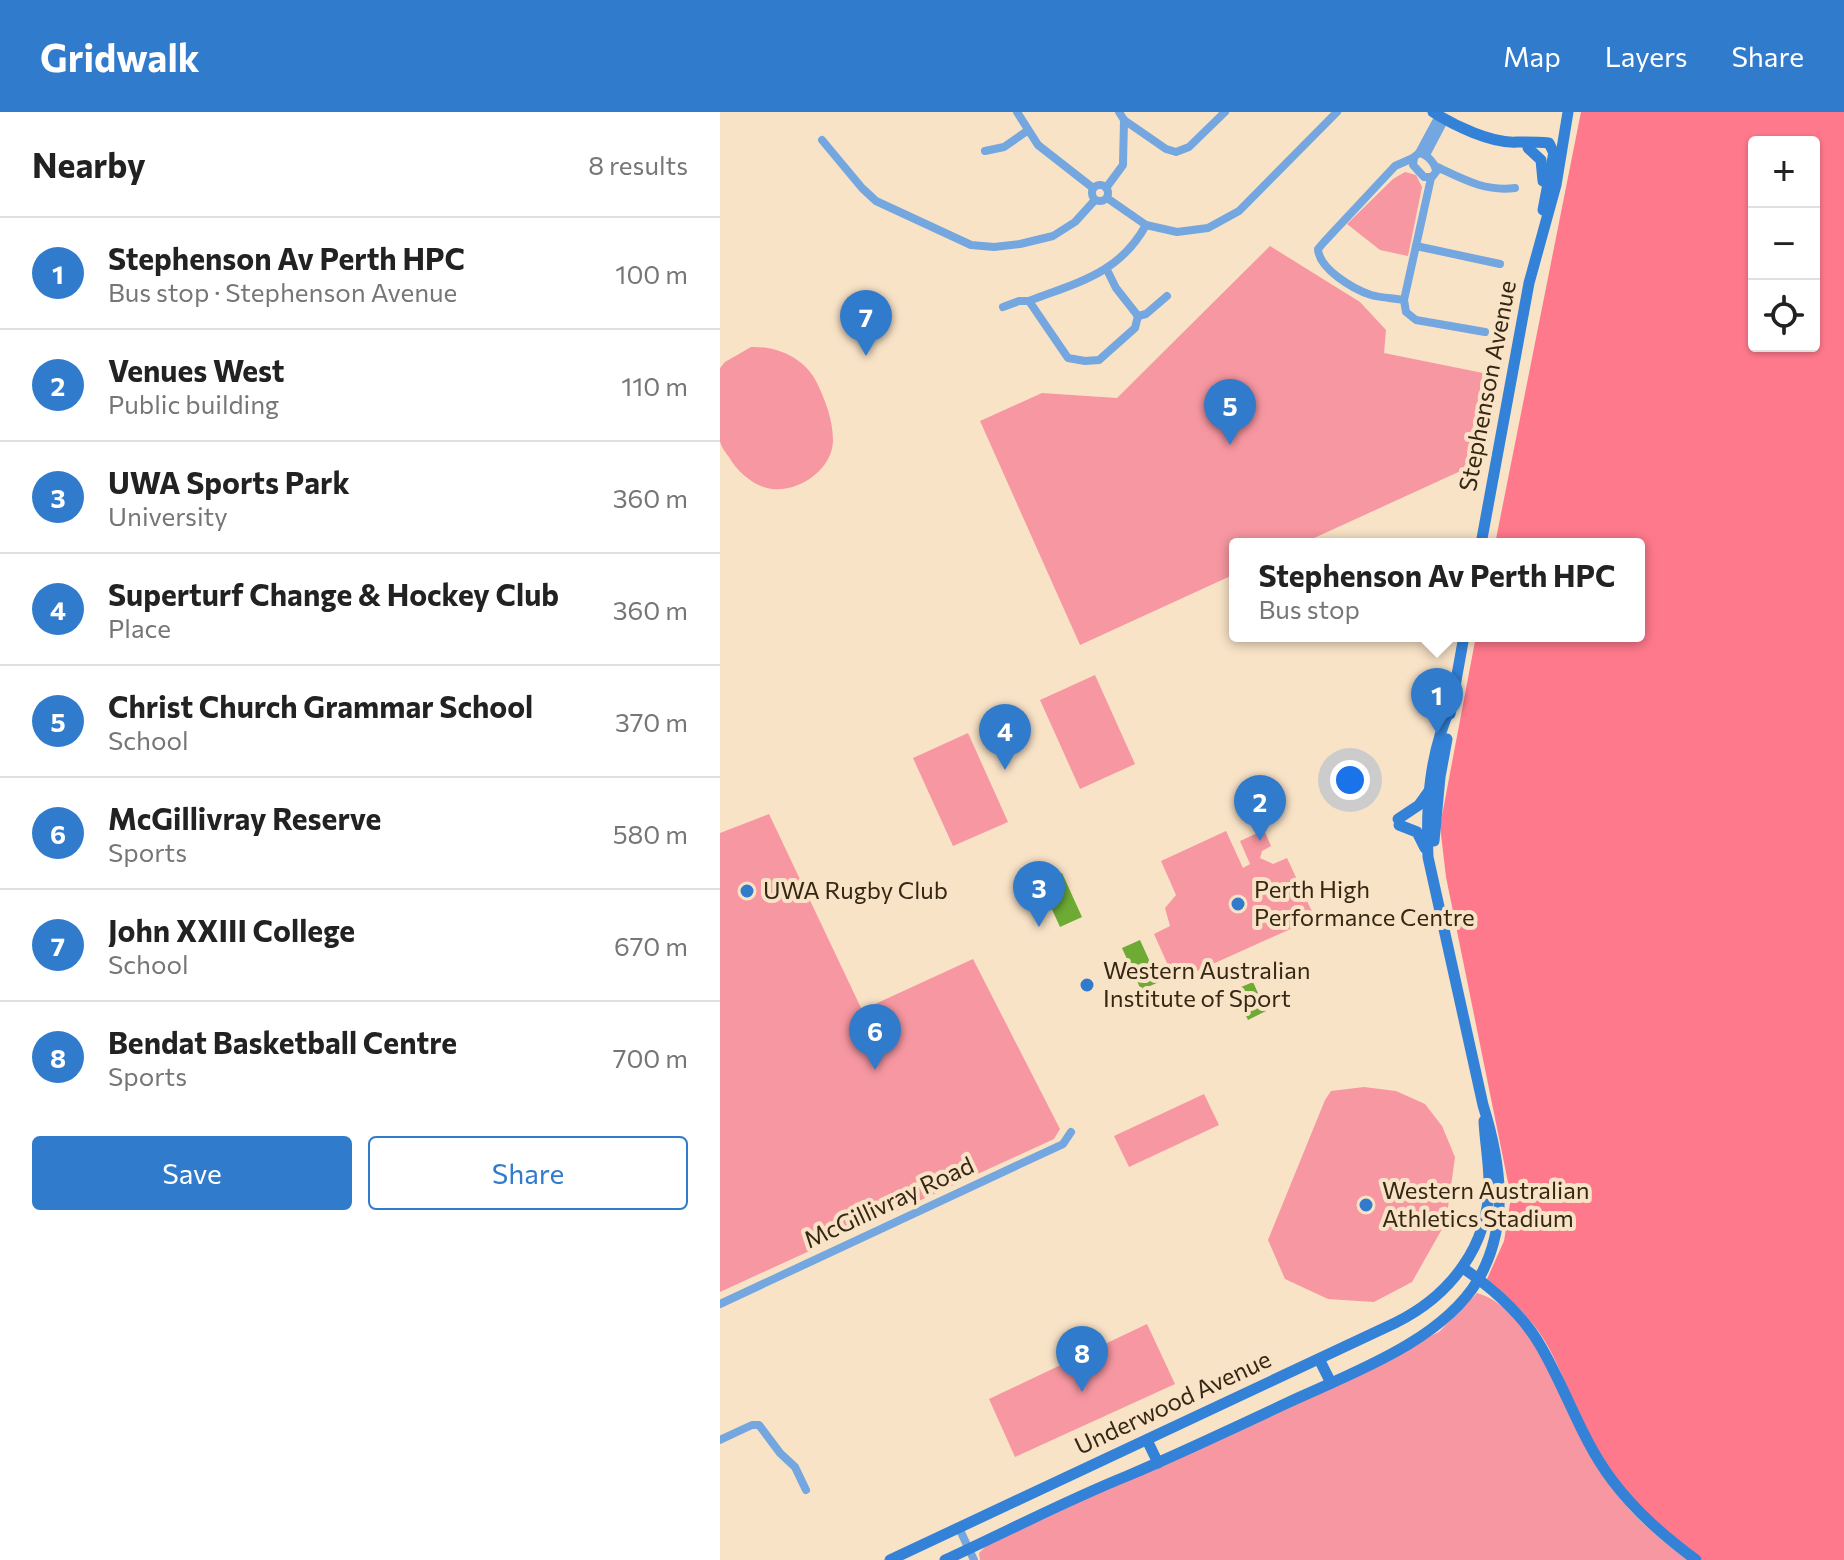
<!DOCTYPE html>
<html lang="en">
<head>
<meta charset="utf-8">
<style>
  body { margin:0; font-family:Commissioner,sans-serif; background:#f2f2f2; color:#222 }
  .controls { position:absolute; right:24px; top:24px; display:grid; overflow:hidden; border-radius:8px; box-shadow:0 2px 6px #0004 }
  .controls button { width:72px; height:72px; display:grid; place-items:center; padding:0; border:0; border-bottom:2px solid #e0e0e0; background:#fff; color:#222; font:40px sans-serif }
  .you { position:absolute; left:630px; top:668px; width:28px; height:28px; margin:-20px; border:6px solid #fff; border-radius:50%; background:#1a73e8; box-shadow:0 0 0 12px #1a73e833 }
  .badge { display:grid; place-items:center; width:52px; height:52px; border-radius:50%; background:#317bcc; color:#fff; font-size:26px; font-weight:700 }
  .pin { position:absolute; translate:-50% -66px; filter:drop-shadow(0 2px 4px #0008) }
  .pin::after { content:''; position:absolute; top:42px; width:28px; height:24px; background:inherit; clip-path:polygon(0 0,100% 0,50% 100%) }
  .popup { position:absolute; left:509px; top:426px; width:416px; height:104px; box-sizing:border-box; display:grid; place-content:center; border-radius:8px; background:#fff; filter:drop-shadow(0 2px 6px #0005); font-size:26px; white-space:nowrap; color:#767676 }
  .popup b { font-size:30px; color:#222 }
  .popup::after { content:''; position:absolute; left:50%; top:100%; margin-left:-16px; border:16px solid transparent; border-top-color:#fff }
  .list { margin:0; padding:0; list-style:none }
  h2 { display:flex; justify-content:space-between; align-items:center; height:104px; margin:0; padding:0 32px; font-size:34px }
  h2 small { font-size:26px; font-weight:400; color:#767676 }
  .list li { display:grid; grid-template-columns:52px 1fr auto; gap:24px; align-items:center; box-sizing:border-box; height:112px; padding:0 32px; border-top:2px solid #e0e0e0 }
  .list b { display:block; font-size:30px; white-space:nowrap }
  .list p { margin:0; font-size:26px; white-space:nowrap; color:#767676 }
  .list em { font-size:26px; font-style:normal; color:#767676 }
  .actions { display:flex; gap:16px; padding:24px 32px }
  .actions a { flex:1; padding:18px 0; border:2px solid #317bcc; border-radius:8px; text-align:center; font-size:28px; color:#317bcc }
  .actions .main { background:#317bcc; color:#fff }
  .icon { flex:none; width:44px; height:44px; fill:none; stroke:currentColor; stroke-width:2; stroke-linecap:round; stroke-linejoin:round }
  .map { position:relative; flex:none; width:1124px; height:1448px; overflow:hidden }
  header { display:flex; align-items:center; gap:48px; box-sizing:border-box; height:112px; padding:0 40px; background:#317bcc; color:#fff }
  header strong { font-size:38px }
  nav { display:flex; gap:44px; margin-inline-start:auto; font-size:28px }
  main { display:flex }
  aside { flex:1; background:#fff }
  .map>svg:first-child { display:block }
  .green { fill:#f797a1 }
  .forest { fill:#ff798c; fill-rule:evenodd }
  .water { fill:#6dab35 }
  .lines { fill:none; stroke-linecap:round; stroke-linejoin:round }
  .street { stroke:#74a6df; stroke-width:8 }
  .secondary { stroke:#3382d8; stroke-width:11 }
  .poi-dot { fill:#317bcc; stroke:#f9e3c7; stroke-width:3 }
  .labels { text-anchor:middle; stroke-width:8; stroke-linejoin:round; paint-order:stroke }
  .street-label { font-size:24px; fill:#352714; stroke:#f9e3c7 }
  .poi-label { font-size:24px; fill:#352714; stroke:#f9e3c7; text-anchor:start }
</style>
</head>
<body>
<header>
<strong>Gridwalk</strong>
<nav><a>Map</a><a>Layers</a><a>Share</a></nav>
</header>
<main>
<aside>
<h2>Nearby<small>8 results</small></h2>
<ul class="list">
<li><span class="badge">1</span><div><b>Stephenson Av Perth HPC</b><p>Bus stop · Stephenson Avenue</p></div><em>100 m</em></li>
<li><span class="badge">2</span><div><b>Venues West</b><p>Public building</p></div><em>110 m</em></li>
<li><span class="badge">3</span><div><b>UWA Sports Park</b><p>University</p></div><em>360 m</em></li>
<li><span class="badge">4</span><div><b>Superturf Change &amp; Hockey Club</b><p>Place</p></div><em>360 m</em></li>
<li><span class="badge">5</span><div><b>Christ Church Grammar School</b><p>School</p></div><em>370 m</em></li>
<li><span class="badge">6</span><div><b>McGillivray Reserve</b><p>Sports</p></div><em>580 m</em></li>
<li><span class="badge">7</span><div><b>John XXIII College</b><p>School</p></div><em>670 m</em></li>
<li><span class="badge">8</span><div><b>Bendat Basketball Centre</b><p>Sports</p></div><em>700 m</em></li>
</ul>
<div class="actions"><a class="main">Save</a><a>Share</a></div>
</aside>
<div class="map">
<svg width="1124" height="1448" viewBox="0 0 1124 1448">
  <rect width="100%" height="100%" fill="#f9e3c7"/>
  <g class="green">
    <path d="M685 60 696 63 702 75 688 144 660 138 627 112 673 67Z"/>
    <path d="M550 134 640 190 666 218 664 241 763 261 745 357 581 432H515V462L360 533 260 309 322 281 397 286Z"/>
    <path d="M31 235C57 234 85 246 97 271 106 290 113 308 113 329 112 358 79 380 52 377 35 375 17 360 9 345 6 341 1 335 0 329 0 309 0 278 0 256L5 250Z"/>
    <path d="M375 563 415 652 360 677 320 588Z"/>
    <path d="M248 621 288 710 233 734 193 646Z"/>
    <path d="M49 702 142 898 253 847 340 1017 334 1027 0 1180V721Z"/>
    <path d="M544 718 551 734 542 739 540 746 553 752 567 746 595 806 455 869 434 822 450 814 445 796 456 783 441 749 506 719 523 756 530 752 520 729Z"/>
    <path d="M644 975 676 979 705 992 722 1014 735 1045 726 1110 692 1170 654 1190 608 1187 565 1167 548 1128 605 988 611 979Z"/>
    <path d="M484 982 499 1013 409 1055 394 1024Z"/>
    <path d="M757 1181C811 1196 837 1284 862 1328 873 1349 888 1371 903 1390 921 1412 944 1430 967 1448H260L259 1441 266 1434 719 1220Z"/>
    <path d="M427 1212 455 1272 295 1345 269 1287Z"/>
  </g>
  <path class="forest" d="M861 0H1124V1448H982C943 1421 909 1387 882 1348 856 1308 846 1260 819 1220 805 1200 785 1184 767 1167L784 1129 791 1085 726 765 720 714 756 524H919V432H775ZM1034 30H1094V234H1034Z"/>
  <g class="water">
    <path d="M342 761 362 805 340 815 320 771Z"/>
    <path d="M420 828 439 870 421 878 402 836Z"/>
    <path d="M533 870 546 899 528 908 514 878Z"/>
  </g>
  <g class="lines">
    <g class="street">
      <path d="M297 0 318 33 373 76"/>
      <path d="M399 0 404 8 446 37 456 40 469 35 505 0"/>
      <path d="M102 28 142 76 156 89 251 133 274 135 300 132 333 124 355 110 375 88"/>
      <path d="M265 39 284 35 307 19"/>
      <path d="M699 41C707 42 716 52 716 60L712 65H704L693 53 694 45Z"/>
      <path d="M699 41 719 4"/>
      <path d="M706 43 725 7"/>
      <path d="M693 46 675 54 604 130 598 137C599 157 633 177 651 183 662 186 673 186 684 188L711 66"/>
      <path d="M715 54C741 66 764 80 795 76"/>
      <circle cx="380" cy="81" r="8"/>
      <path d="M386 76 403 53 404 8"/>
      <path d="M387 86 426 113 457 120 488 116 519 99 617 0"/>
      <path d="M696 134 780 152"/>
      <path d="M387 158 396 176 418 204 426 202 447 184"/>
      <path d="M684 188 686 200 696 208 765 220"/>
      <path d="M309 189 348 246 365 249 379 248 415 216 418 204"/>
      <path d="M283 195 299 189H309C358 170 399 162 426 113"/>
      <path d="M0 1192 343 1032 351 1020"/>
      <path d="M0 1328 32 1313H39L60 1341 75 1355 86 1378"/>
      <path d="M239 1416 254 1448"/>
    </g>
    <g class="secondary">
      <path d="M713 0C733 13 772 32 797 30 808 30 817 30 829 31L838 50"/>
      <path d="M808 36 821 48 823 69"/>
      <path d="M823 98 834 40"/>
      <path d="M761 432 809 171 836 73 848 0"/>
      <path d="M730 602 744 524"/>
      <path d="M678 707 699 693 709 679"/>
      <path d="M679 713 697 720 705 736"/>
      <path d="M714 729 720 665 727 627"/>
      <path d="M743 1156C772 1176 802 1202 820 1233 846 1277 861 1327 892 1368 916 1400 944 1424 976 1448"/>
      <path d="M599 1247 611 1271"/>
      <path d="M427 1328 438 1351"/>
      <path d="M170 1448 675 1211C730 1184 769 1134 769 1071 769 1050 765 1030 764 1009"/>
      <path d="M225 1448C286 1420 345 1389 407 1364 461 1341 514 1316 567 1291 629 1262 721 1230 758 1168 790 1113 781 1051 763 993L708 745C706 695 709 641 731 595"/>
    </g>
  </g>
  <g class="poi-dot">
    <circle cx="27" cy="779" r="8"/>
    <circle cx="518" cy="792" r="8"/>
    <circle cx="367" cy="873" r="8"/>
    <circle cx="646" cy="1093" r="8"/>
  </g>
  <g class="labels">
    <g class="street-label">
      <text transform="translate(768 274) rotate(-79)" y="8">Stephenson Avenue</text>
      <text transform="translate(169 1091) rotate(-25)" y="8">McGillivray Road</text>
      <text transform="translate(453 1291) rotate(-25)" y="8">Underwood Avenue</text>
    </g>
    <g class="poi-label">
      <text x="534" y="786">Perth High<tspan x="534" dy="28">Performance Centre</tspan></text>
      <text x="43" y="787">UWA Rugby Club</text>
      <text x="383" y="867">Western Australian<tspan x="383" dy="28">Institute of Sport</tspan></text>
      <text x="662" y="1087">Western Australian<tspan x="662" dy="28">Athletics Stadium</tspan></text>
    </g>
  </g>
</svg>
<div class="controls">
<button>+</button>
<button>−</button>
<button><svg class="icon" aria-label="locate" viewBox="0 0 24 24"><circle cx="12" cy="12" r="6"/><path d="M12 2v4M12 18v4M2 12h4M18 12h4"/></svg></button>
</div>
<div class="you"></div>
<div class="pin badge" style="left:717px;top:622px">1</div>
<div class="popup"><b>Stephenson Av Perth HPC</b>Bus stop</div>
<div class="pin badge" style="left:540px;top:729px">2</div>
<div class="pin badge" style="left:319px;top:815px">3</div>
<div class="pin badge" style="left:285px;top:658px">4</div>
<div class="pin badge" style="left:510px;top:333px">5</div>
<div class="pin badge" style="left:155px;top:958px">6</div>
<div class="pin badge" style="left:146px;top:244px">7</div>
<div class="pin badge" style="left:362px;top:1280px">8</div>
</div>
</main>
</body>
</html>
